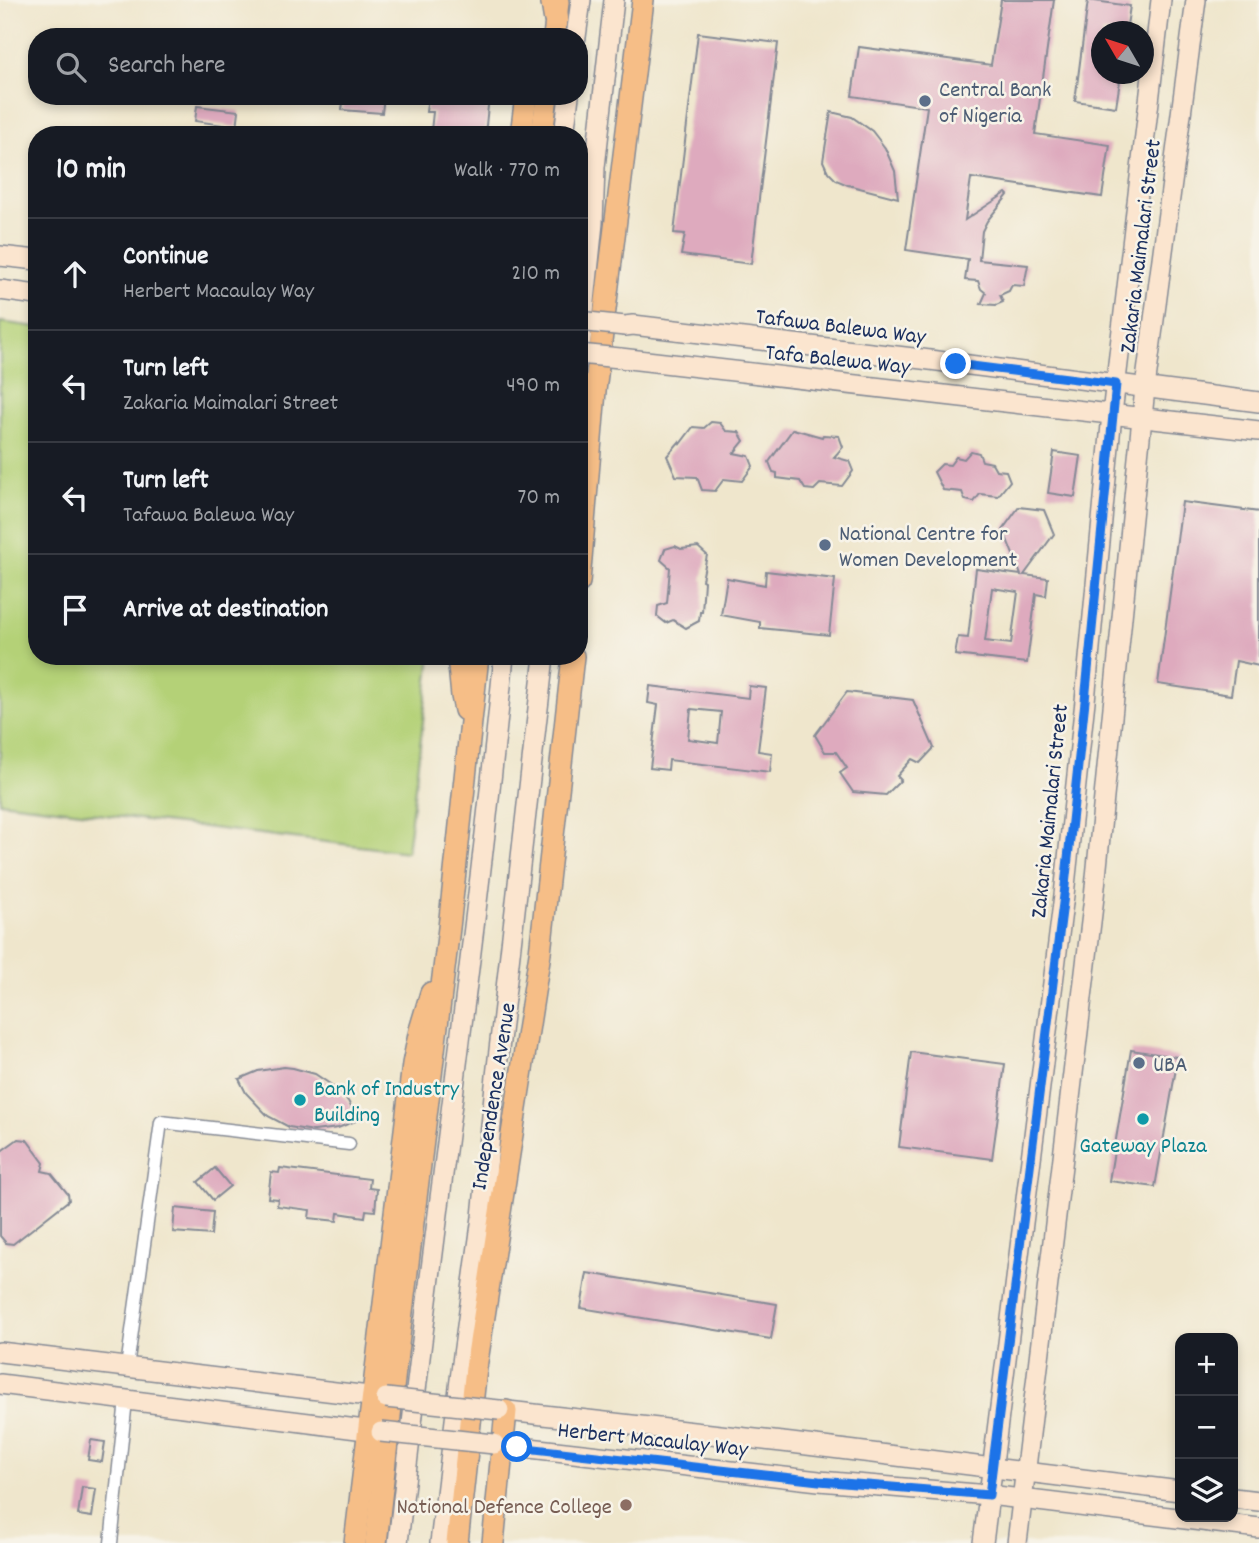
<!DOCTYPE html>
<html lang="en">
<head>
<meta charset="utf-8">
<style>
  body { margin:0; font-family:Dekko,sans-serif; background:#20242c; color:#f1f3f6 }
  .controls { position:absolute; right:21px; bottom:21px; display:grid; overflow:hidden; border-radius:14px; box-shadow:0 4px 10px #0003 }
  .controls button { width:63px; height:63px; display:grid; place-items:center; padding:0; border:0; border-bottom:2px solid #363941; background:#171b24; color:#f1f3f6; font:35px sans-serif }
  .compass { position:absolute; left:1091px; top:21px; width:63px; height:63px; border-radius:50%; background:#171b24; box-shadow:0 4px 10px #0003; rotate:309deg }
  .stop { position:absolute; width:21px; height:21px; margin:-16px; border:5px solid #1a73e8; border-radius:50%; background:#fff }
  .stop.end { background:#1a73e8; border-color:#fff; box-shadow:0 2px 7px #0008 }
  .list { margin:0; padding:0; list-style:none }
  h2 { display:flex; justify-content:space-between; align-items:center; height:91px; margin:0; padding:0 28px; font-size:30px }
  h2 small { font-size:23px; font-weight:400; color:#9ea1a6 }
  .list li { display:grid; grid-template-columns:46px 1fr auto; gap:21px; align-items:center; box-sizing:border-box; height:112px; padding:0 28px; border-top:2px solid #363941 }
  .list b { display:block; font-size:26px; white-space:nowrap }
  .list p { margin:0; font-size:23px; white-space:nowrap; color:#9ea1a6 }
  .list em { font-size:23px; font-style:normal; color:#9ea1a6 }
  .icon { flex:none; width:38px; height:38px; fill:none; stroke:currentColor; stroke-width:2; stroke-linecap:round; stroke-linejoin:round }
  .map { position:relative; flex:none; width:1259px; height:1543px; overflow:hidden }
  .search { position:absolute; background:#171b24; box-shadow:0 4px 10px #0003; left:28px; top:28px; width:560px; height:77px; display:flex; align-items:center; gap:18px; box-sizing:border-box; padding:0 24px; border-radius:28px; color:#9ea1a6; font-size:26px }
  .panel { position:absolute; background:#171b24; box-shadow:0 4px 10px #0003; left:28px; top:126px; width:560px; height:539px; border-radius:28px }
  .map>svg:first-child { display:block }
  .green { fill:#b4d177; stroke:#68806a; stroke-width:2 }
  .building { fill:#deaabe; fill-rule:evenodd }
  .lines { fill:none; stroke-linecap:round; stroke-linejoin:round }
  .street-casing { stroke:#858a95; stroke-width:15 }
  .secondary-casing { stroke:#858a95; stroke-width:22 }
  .primary-casing { stroke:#858a95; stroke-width:24 }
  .highway-casing { stroke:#858a95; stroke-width:27 }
  .street { stroke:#fff; stroke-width:12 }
  .secondary { stroke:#fbe5cf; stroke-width:19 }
  .primary { stroke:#f6be87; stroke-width:21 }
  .highway { stroke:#f6be87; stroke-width:24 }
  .secondary-bridge-casing { stroke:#858a95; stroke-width:22; stroke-linecap:butt }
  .secondary-bridge { stroke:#fbe5cf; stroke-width:19 }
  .route { stroke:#1a73e8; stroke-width:9 }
  .service-dot { fill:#5c6f8a; stroke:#f7f3e8; stroke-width:2.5 }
  .culture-dot { fill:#0f9aa8; stroke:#f7f3e8; stroke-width:2.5 }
  .education-dot { fill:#8d6e63; stroke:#f7f3e8; stroke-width:2.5 }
  .labels { text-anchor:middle; stroke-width:5; stroke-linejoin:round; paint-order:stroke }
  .service-label { font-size:23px; fill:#4e5e75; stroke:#f7f3e8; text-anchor:start }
  .street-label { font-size:23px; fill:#1b2f5e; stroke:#f7f3e8 }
  .culture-label { font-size:23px; fill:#0d838f; stroke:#f7f3e8; text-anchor:start }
  .education-label { font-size:23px; fill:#785e54; stroke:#f7f3e8; text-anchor:end }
</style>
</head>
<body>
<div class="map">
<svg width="1259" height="1543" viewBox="0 0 1259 1543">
  <rect width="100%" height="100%" fill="#f7f3e8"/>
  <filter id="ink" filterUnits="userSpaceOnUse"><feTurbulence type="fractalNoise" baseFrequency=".0143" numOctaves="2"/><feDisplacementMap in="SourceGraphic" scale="14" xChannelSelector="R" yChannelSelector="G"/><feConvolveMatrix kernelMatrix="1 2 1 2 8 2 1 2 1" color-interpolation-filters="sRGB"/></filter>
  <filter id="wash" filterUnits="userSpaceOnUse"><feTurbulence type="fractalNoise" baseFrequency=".00686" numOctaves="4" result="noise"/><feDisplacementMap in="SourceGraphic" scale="28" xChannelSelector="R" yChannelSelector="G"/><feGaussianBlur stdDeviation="1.57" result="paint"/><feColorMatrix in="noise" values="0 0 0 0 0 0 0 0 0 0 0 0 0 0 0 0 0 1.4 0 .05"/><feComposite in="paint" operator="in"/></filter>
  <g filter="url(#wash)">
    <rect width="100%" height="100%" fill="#efe6cc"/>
    <path class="green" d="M0 322 37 327V656H431L407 852 0 802Z"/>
    <g id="blocks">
      <g class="building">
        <path d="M1001 0H1054L1035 134 1110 145 1102 197 971 178 965 220 1006 193 1008 195 987 221 982 231 979 260 1028 265 1024 286 1012 285 1009 291 1000 295 1003 302 996 305 981 304 986 293 981 289 978 281 965 280 968 259 906 250 927 107 852 96 859 47 991 65Z"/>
        <path d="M1088 0 1130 6 1126 32H1102V74H1121L1116 107 1075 101Z"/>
        <path d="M698 33 778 43 751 264 681 255 685 234 674 233Z"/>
        <path d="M344 96H384L382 113 342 110Z"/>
        <path d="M428 96H489L485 135 431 131 433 112H426Z"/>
        <path d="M197 106 239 111 237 127 195 121Z"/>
        <path d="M831 112 852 117 872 131 879 140 885 148 895 171 898 198 848 185 836 180 828 172 823 161Z"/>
        <path d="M711 422 720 423 726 431 739 432 744 441 734 453 749 456 753 466 742 481 724 479 715 491 702 490 697 477 676 476 667 456 679 442 680 444 693 427 704 428Z"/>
        <path d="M793 429 822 437 823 435 839 436 843 447 834 457 849 461 853 471 842 486 820 484 814 490 805 489 800 481 777 478V473L773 472 769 462Z"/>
        <path d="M971 451 979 453 982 461 992 463 996 470 1006 471 1010 481 998 496 980 494 974 502 965 500 962 492 943 490 934 472 942 464 950 465 956 457 964 459Z"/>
        <path d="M1054 452 1081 456 1075 497 1048 493Z"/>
        <path d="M1182 502 1259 512V666L1236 661 1231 695 1158 684Z"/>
        <path d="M1019 507 1044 510 1054 534 1024 575 1048 578 1046 596 1036 594 1027 663 955 655 958 637 968 638 976 569 1021 575 1003 529ZM992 588 1018 592 1011 644 985 641Z"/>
        <path d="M675 546 681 549 698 547 707 555 702 580 704 581 702 612H700L699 621 686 628 673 620 666 623 657 616 658 606 667 603 670 568 661 560 665 549Z"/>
        <path d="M766 571 835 579 829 635 760 628V622L721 615 727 578 765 585Z"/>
        <path d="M650 686 748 698 749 686 766 688 758 751 772 753 770 772 669 760 668 770 650 768 658 705 648 703ZM691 709 721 712 718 743 688 739Z"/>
        <path d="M847 692 913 700 934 748 920 763 912 759 897 776 901 780 886 795 853 792 840 773 847 768 836 752H825L815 735Z"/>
        <path d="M1131 1050 1178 1057 1155 1187 1109 1181Z"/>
        <path d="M911 1052 1005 1064 992 1159 899 1147Z"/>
        <path d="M284 1067 293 1068 315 1074 330 1084 348 1101 358 1120 338 1128 314 1131 289 1127 268 1116 246 1093 239 1079 258 1071Z"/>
        <path d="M18 1139 27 1140 44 1163 42 1171 51 1173 68 1194 69 1200 13 1244 6 1243 0 1236V1152Z"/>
        <path d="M215 1168 230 1186 213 1200 198 1182Z"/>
        <path d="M280 1168 370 1179 369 1188 377 1189 375 1211 366 1210 365 1217 338 1213 337 1221 309 1218 310 1210 277 1206 278 1199 268 1198 271 1172 279 1173Z"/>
        <path d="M175 1208 213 1212 211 1235 173 1232Z"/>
        <path d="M587 1273 777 1304 771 1339 581 1308Z"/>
        <path d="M91 1440 105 1442 102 1462 88 1460Z"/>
        <path d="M82 1487 96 1489 92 1517 78 1515Z"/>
      </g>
    </g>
  </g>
  <g filter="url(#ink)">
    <use href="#blocks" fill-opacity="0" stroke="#858a95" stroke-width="2"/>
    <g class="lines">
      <defs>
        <g id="street">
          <path d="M127 1367 161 1122 349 1144"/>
          <path d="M111 1543 126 1400"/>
        </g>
        <g id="secondary">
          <path d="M576 37 581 0"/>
          <path d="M564 135 569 96"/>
          <path d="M0 256 37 260"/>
          <path d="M0 290 37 295"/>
          <path d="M625 326 633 325 922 359 1259 402"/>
          <path d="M620 358 1259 431"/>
          <path d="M579 360 593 223 595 167 614 0"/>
          <path d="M0 1352 386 1398"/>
          <path d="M0 1384 381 1432"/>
          <path d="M499 1410 791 1443 1180 1491"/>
          <path d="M494 1444 819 1481 989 1495 1259 1528"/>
          <path d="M1233 1498 1259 1501"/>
          <path d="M398 1543C431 1247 475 953 504 656"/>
          <path d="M440 1543 463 1355 482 1217 495 1085 544 656"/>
          <path d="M983 1543 1064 895 1085 701 1112 414 1161 0"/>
          <path d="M1017 1543 1094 897 1145 388 1196 0"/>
        </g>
        <g id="primary">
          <path d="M554 37 558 2"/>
          <path d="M521 135 526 96"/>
          <path d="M542 135 547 96"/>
          <path d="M579 582 595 391 643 0"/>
          <path d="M458 656 462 696 465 710"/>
          <path d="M355 1543 413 1064 420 1030 431 993"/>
          <path d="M376 1543 396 1361 449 928 478 656"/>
          <path d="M457 1543 476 1368 540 953 573 656"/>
          <path d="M493 1543 506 1411"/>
        </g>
        <path id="highway" d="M553 0 556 18"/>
      </defs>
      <use href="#street" class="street-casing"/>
      <use href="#secondary" class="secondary-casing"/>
      <use href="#primary" class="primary-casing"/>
      <use href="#highway" class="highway-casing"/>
      <use href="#street" class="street"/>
      <use href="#secondary" class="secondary"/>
      <use href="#primary" class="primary"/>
      <use href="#highway" class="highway"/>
      <defs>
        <g id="secondary-bridge">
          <path d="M579 321 625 326"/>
          <path d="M579 354 620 358"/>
          <path d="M386 1398 499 1410"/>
          <path d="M381 1432 494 1444"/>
        </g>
      </defs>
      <use href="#secondary-bridge" class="secondary-bridge-casing"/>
      <use href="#secondary-bridge" class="secondary-bridge"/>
    </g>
  </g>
  <g class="lines" filter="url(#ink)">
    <path class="route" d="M517 1447 819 1481 989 1495 1064 895 1085 701 1116 384 956 364"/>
  </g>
  <g class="service-dot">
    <circle cx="925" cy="101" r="7"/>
    <circle cx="825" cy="545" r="7"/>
    <circle cx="1139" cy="1063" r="7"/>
  </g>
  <g class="culture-dot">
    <circle cx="300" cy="1100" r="7"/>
    <circle cx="1143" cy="1119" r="7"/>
  </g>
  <circle class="education-dot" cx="626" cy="1505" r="7"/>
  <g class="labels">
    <g class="service-label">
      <text x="939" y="96">Central Bank<tspan x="939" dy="26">of Nigeria</tspan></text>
      <text x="839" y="540">National Centre for<tspan x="839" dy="26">Women Development</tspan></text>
      <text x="1153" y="1071">UBA</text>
    </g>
    <g class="street-label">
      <text transform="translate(1139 246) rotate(-83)" y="8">Zakaria Maimalari Street</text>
      <text transform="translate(841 325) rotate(7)" y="8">Tafawa Balewa Way</text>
      <text transform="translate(838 358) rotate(6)" y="8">Tafa Balewa Way</text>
      <text transform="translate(1048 811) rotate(-84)" y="8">Zakaria Maimalari Street</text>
      <text transform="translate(492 1096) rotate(-81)" y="8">Independence Avenue</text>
      <text transform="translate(653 1438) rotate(6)" y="8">Herbert Macaulay Way</text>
    </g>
    <g class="culture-label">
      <text x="314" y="1095">Bank of Industry<tspan x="314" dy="26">Building</tspan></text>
      <text x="1143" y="1152" text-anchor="middle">Gateway Plaza</text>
    </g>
    <g class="education-label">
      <text x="612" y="1513">National Defence College</text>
    </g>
  </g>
</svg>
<div class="controls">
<button>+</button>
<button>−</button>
<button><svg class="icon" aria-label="layers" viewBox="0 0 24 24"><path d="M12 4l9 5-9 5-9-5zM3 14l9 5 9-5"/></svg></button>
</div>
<svg class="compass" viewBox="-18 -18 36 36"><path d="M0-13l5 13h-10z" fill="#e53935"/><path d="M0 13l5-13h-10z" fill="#9ea1a6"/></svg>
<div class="stop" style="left:517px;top:1447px"></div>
<div class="stop end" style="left:956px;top:364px"></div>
<div class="search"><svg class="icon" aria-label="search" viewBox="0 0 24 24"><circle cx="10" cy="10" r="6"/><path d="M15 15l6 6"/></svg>Search here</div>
<section class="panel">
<h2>10 min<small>Walk · 770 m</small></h2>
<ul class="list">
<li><svg class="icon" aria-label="ahead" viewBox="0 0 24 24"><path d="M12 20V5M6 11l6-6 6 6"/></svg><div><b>Continue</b><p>Herbert Macaulay Way</p></div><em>210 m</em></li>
<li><svg class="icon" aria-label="left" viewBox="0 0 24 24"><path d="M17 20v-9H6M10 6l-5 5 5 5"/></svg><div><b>Turn left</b><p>Zakaria Maimalari Street</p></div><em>490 m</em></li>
<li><svg class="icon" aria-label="left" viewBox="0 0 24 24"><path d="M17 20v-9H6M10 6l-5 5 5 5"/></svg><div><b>Turn left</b><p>Tafawa Balewa Way</p></div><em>70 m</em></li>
<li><svg class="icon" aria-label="arrive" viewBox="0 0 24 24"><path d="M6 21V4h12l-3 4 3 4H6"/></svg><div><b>Arrive at destination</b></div></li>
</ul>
</section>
</div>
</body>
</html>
